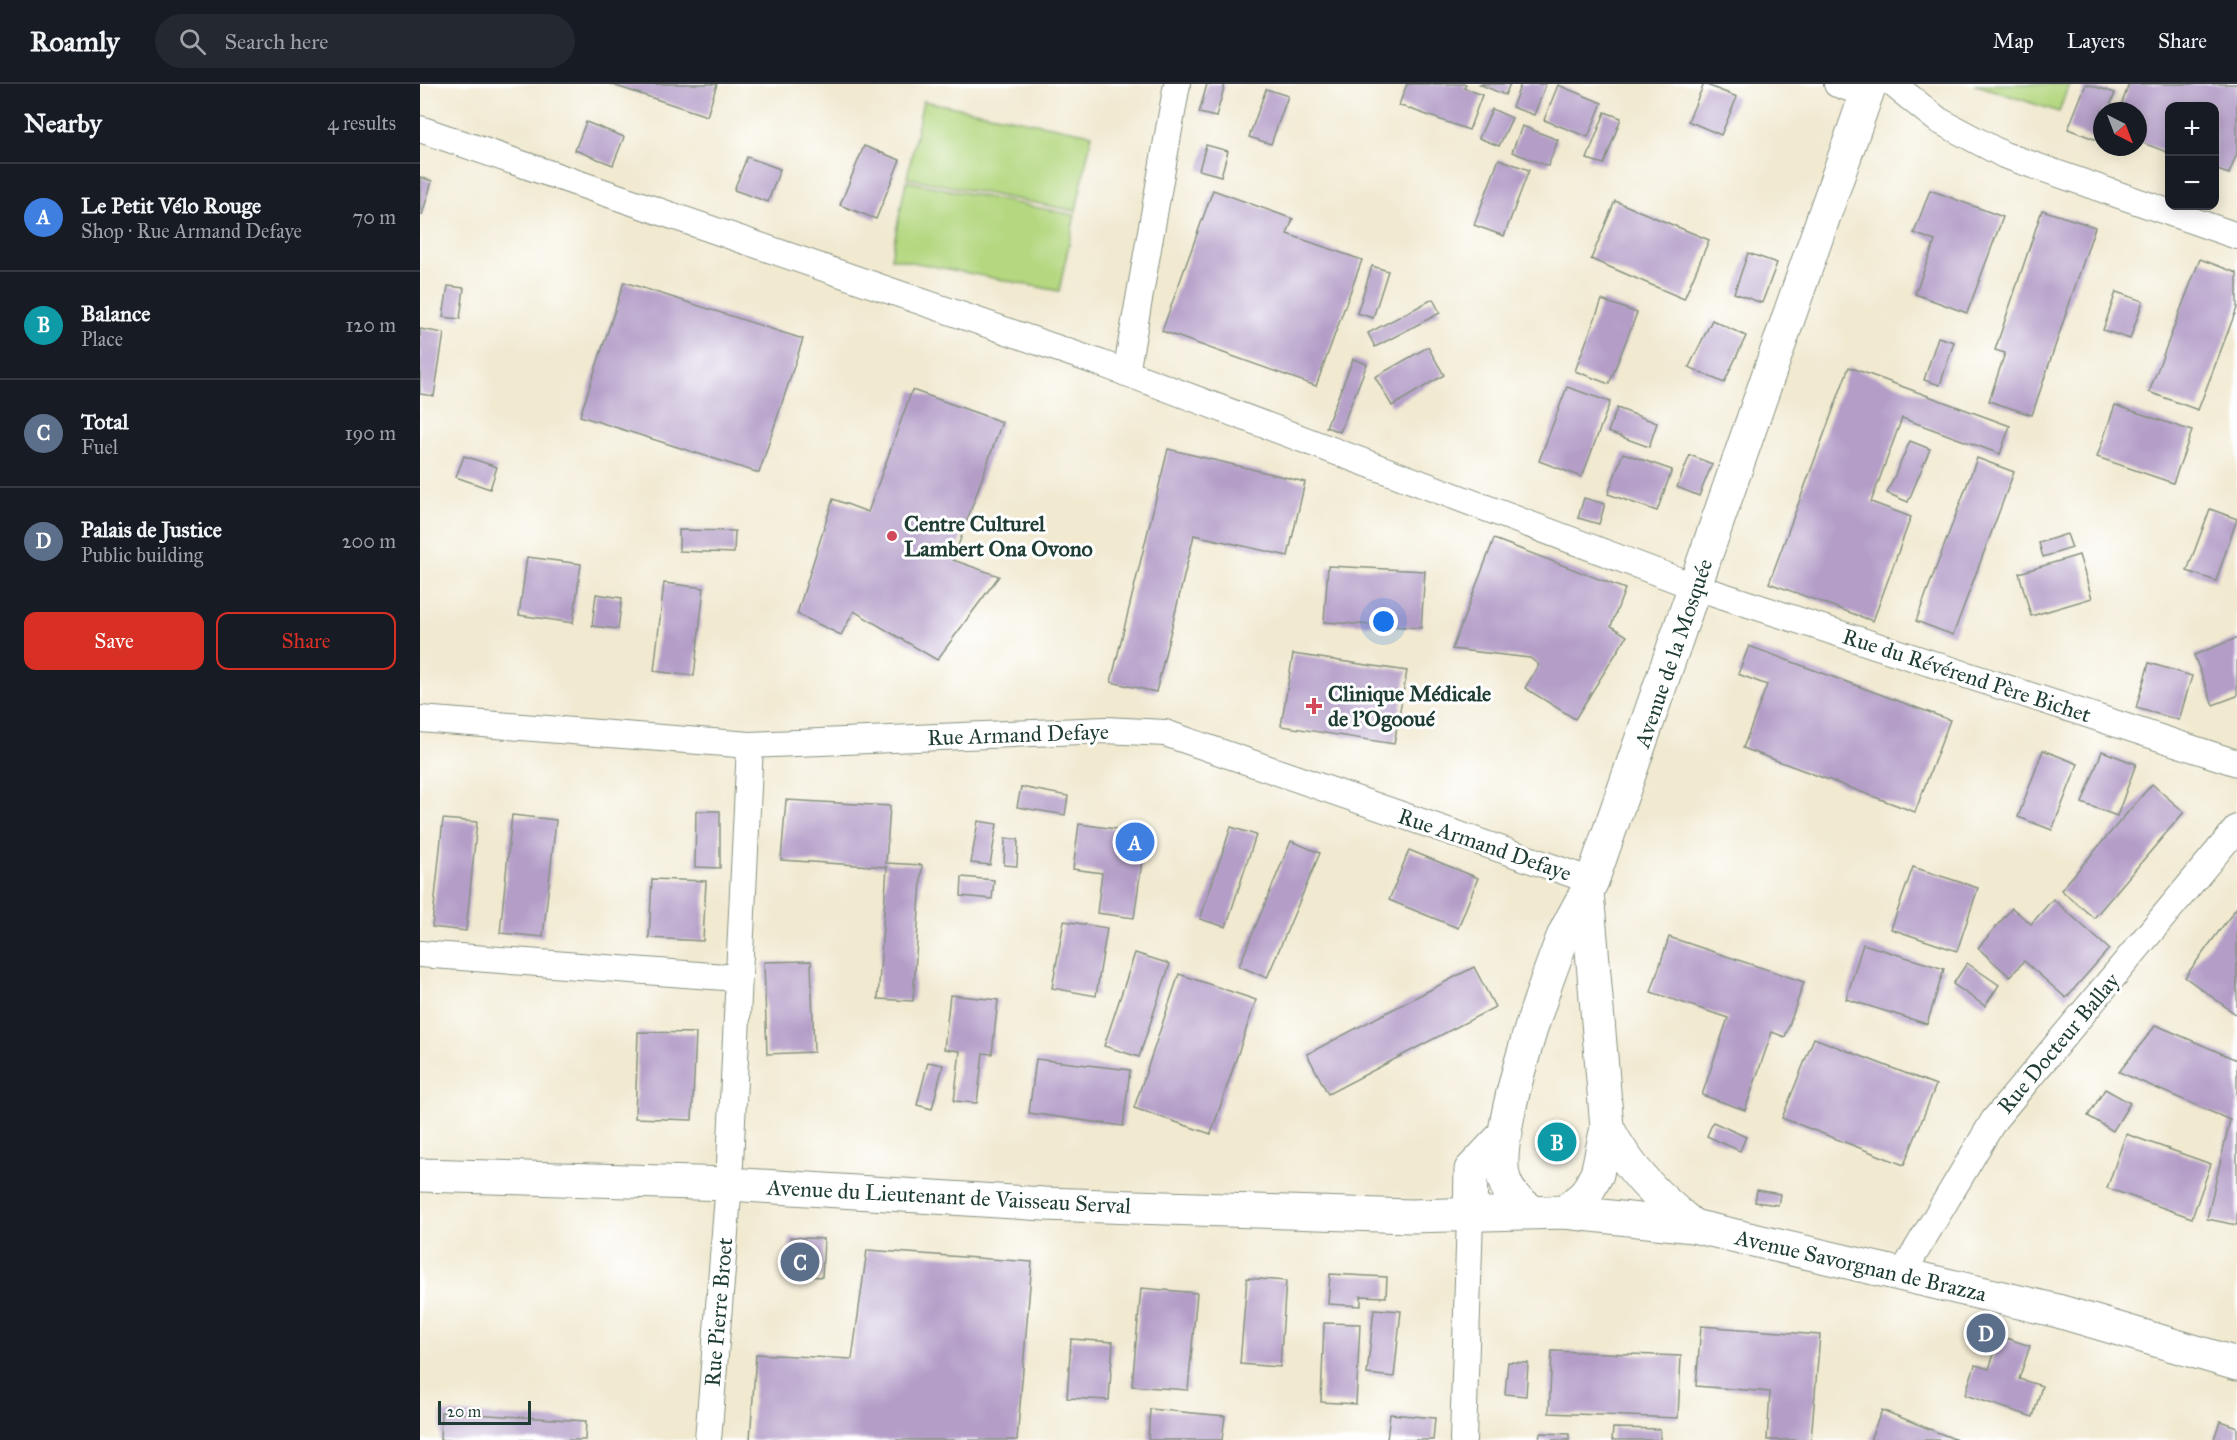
<!DOCTYPE html>
<html lang="en">
<head>
<meta charset="utf-8">
<style>
  body { margin:0; font-family:"IM FELL Great Primer",serif; background:#242831; color:#f1f3f6 }
  .controls { position:absolute; right:18px; top:18px; display:grid; overflow:hidden; border-radius:12px; box-shadow:0 3px 15px #0003 }
  .controls button { width:54px; height:54px; display:grid; place-items:center; padding:0; border:0; border-bottom:2px solid #363941; background:#171b24; color:#f1f3f6; font:30px sans-serif }
  .compass { position:absolute; left:1673px; top:18px; width:54px; height:54px; border-radius:50%; background:#171b24; box-shadow:0 3px 15px #0003; rotate:138deg }
  .scale { position:absolute; left:18px; bottom:15px; width:93px; box-sizing:border-box; padding-left:6px; border:3px solid #1f3d34; border-top:0; font-size:16px; line-height:21px; white-space:nowrap; color:#1f3d34; -webkit-text-stroke:4px #fff; paint-order:stroke }
  .you { position:absolute; left:964px; top:538px; width:21px; height:21px; margin:-15px; border:4px solid #fff; border-radius:50%; background:#1a73e8; box-shadow:0 0 0 9px #1a73e833 }
  .badge { display:grid; place-items:center; width:39px; height:39px; border-radius:50%; background:#d93025; color:#fff; font-size:20px; font-weight:700 }
  .pin { position:absolute; translate:-50% -50%; border:3px solid #fff; box-shadow:0 2px 6px #0006 }
  .list { margin:0; padding:0; list-style:none }
  h2 { display:flex; justify-content:space-between; align-items:center; height:78px; margin:0; padding:0 24px; font-size:26px }
  h2 small { font-size:20px; font-weight:400; color:#9ea1a6 }
  .list li { display:grid; grid-template-columns:39px 1fr auto; gap:18px; align-items:center; box-sizing:border-box; height:108px; padding:0 24px; border-top:2px solid #363941 }
  .list b { display:block; font-size:22px; white-space:nowrap }
  .list p { margin:0; font-size:20px; white-space:nowrap; color:#9ea1a6 }
  .list em { font-size:20px; font-style:normal; color:#9ea1a6 }
  .actions { display:flex; gap:12px; padding:18px 24px }
  .actions a { flex:1; padding:14px 0; border:2px solid #d93025; border-radius:12px; text-align:center; font-size:21px; color:#d93025 }
  .actions .main { background:#d93025; color:#fff }
  .icon { flex:none; width:33px; height:33px; fill:none; stroke:currentColor; stroke-width:2; stroke-linecap:round; stroke-linejoin:round }
  .map { position:relative; flex:none; width:1817px; height:1356px; overflow:hidden }
  header { display:flex; align-items:center; gap:36px; box-sizing:border-box; height:84px; padding:0 30px; background:#171b24; border-bottom:2px solid #363941 }
  header strong { font-size:28px }
  nav { display:flex; gap:33px; margin-inline-start:auto; font-size:21px }
  .search { width:420px; height:54px; background:#242831; display:flex; align-items:center; gap:15px; box-sizing:border-box; padding:0 21px; border-radius:33px; color:#9ea1a6; font-size:22px }
  main { display:flex }
  aside { flex:1; background:#171b24 }
  .map>svg:first-child { display:block }
  .green { fill:#b4d77f; stroke:#6a8a5a; stroke-width:1.5 }
  .building { fill:#b49ec8 }
  .lines { fill:none; stroke-linecap:round; stroke-linejoin:round }
  .street-casing { stroke:#889382; stroke-width:28 }
  .secondary-casing { stroke:#889382; stroke-width:35 }
  .street { stroke:#fff; stroke-width:26 }
  .secondary { stroke:#fff; stroke-width:33 }
  .poi-dot { fill:#d1495b; stroke:#fff; stroke-width:2 }
  .labels { text-anchor:middle; stroke-width:6; stroke-linejoin:round; paint-order:stroke }
  .poi-label { font-size:22px; font-weight:bold; fill:#1f3d34; stroke:#fff; text-anchor:start }
  .street-label { font-size:22px; fill:#1f3d34; stroke:#fff }
</style>
</head>
<body>
<header>
<strong>Roamly</strong>
<div class="search"><svg class="icon" aria-label="search" viewBox="0 0 24 24"><circle cx="10" cy="10" r="6"/><path d="M15 15l6 6"/></svg>Search here</div>
<nav><a>Map</a><a>Layers</a><a>Share</a></nav>
</header>
<main>
<aside>
<h2>Nearby<small>4 results</small></h2>
<ul class="list">
<li><span class="badge" style="background:#3f7fe0">A</span><div><b>Le Petit Vélo Rouge</b><p>Shop · Rue Armand Defaye</p></div><em>70 m</em></li>
<li><span class="badge" style="background:#0f9aa8">B</span><div><b>Balance</b><p>Place</p></div><em>120 m</em></li>
<li><span class="badge" style="background:#5c6f8a">C</span><div><b>Total</b><p>Fuel</p></div><em>190 m</em></li>
<li><span class="badge" style="background:#5c6f8a">D</span><div><b>Palais de Justice</b><p>Public building</p></div><em>200 m</em></li>
</ul>
<div class="actions"><a class="main">Save</a><a>Share</a></div>
</aside>
<div class="map">
<svg width="1817" height="1356" viewBox="0 0 1817 1356">
  <rect width="100%" height="100%" fill="#fff"/>
  <filter id="ink" filterUnits="userSpaceOnUse"><feTurbulence type="fractalNoise" baseFrequency=".0167" numOctaves="2"/><feDisplacementMap in="SourceGraphic" scale="12" xChannelSelector="R" yChannelSelector="G"/><feConvolveMatrix kernelMatrix="1 2 1 2 8 2 1 2 1" color-interpolation-filters="sRGB"/></filter>
  <filter id="wash" filterUnits="userSpaceOnUse"><feTurbulence type="fractalNoise" baseFrequency=".008" numOctaves="4" result="noise"/><feDisplacementMap in="SourceGraphic" scale="24" xChannelSelector="R" yChannelSelector="G"/><feGaussianBlur stdDeviation="1.35" result="paint"/><feColorMatrix in="noise" values="0 0 0 0 0 0 0 0 0 0 0 0 0 0 0 0 0 1.4 0 .05"/><feComposite in="paint" operator="in"/></filter>
  <g filter="url(#wash)">
    <rect width="100%" height="100%" fill="#f1e9d0"/>
    <g class="green">
      <path d="M1554 0H1649L1639 28Z"/>
      <path d="M503 17 672 50 656 127 487 94Z"/>
      <path d="M486 97 655 131 639 207 471 174Z"/>
    </g>
    <g id="blocks">
      <g class="building">
        <path d="M190 0H297L287 32Z"/>
        <path d="M787 0H805L796 33 779 29Z"/>
        <path d="M987 0H1046L1044 4 1062 11 1049 46 979 21Z"/>
        <path d="M1059 0H1090L1085 11Z"/>
        <path d="M1101 0H1126L1114 31 1092 23Z"/>
        <path d="M1284 0 1317 13 1301 51 1268 37Z"/>
        <path d="M1666 0 1695 9 1688 27H1682V44L1677 56 1648 45Z"/>
        <path d="M1709 0H1817V69L1809 90 1794 85V22H1749V69L1718 57V27H1699Z"/>
        <path d="M1138 1 1182 19 1168 53 1124 36Z"/>
        <path d="M846 5 868 12 851 60 829 53Z"/>
        <path d="M1072 25 1092 34 1079 62 1059 54Z"/>
        <path d="M1185 28 1201 34 1184 80 1167 75Z"/>
        <path d="M166 38 204 53 193 81 155 66Z"/>
        <path d="M1102 42 1138 56 1128 82 1092 68Z"/>
        <path d="M786 61 808 67 801 92 779 86Z"/>
        <path d="M444 62 480 76 456 135 420 121Z"/>
        <path d="M327 73 360 85 348 118 314 106Z"/>
        <path d="M1079 75 1109 86 1084 152 1054 141Z"/>
        <path d="M0 93 12 97 2 131 0 130Z"/>
        <path d="M793 106 873 135 867 150 942 176 896 302 742 247Z"/>
        <path d="M1510 106 1583 133 1547 229 1495 210 1515 157 1494 149Z"/>
        <path d="M1195 117 1289 156 1264 215 1171 175Z"/>
        <path d="M1622 126 1675 143 1612 331 1569 317 1585 269 1575 266Z"/>
        <path d="M1328 169 1357 179 1342 219 1314 209Z"/>
        <path d="M1780 175 1817 189V224L1778 326 1729 308Z"/>
        <path d="M952 182 968 187 953 234 937 229Z"/>
        <path d="M204 198 383 255 339 389 160 332Z"/>
        <path d="M28 202 44 204 40 235 23 233Z"/>
        <path d="M1696 208 1723 217 1710 255 1683 246Z"/>
        <path d="M1013 215 1020 229 955 263 948 249Z"/>
        <path d="M1182 216 1217 229 1189 300 1155 287Z"/>
        <path d="M1292 236 1326 252 1304 299 1269 283Z"/>
        <path d="M0 245 24 249 14 312 0 310Z"/>
        <path d="M1518 253 1534 258 1520 301 1504 296Z"/>
        <path d="M1008 263 1024 291 972 322 955 293Z"/>
        <path d="M933 275 947 280 920 348 906 343Z"/>
        <path d="M1429 283 1590 342 1580 370 1482 334 1451 418 1491 433 1453 537 1349 499Z"/>
        <path d="M1147 303 1190 318 1162 393 1119 377Z"/>
        <path d="M492 306 582 338 533 476 579 492 517 576 434 527 421 551 377 530 413 415 448 428Z"/>
        <path d="M1695 321 1772 347 1753 399 1677 373Z"/>
        <path d="M1197 324 1237 339 1229 363 1188 348Z"/>
        <path d="M1490 357 1510 365 1488 418 1467 409Z"/>
        <path d="M748 365 885 398 868 472 774 451 736 608 691 598Z"/>
        <path d="M1203 369 1252 386 1237 427 1188 410Z"/>
        <path d="M1270 371 1292 380 1279 412 1257 403Z"/>
        <path d="M44 372 77 383 70 405 36 393Z"/>
        <path d="M1557 374 1594 388 1533 551 1496 537Z"/>
        <path d="M1164 414 1185 420 1179 440 1158 434Z"/>
        <path d="M1790 425 1817 435 1796 497 1767 487Z"/>
        <path d="M259 446 315 447 314 469 259 467Z"/>
        <path d="M1647 450 1652 464 1623 473 1619 459Z"/>
        <path d="M1074 455 1205 505 1191 542 1207 552 1155 635 1105 604 1119 581 1110 574 1032 565Z"/>
        <path d="M1659 471 1672 514 1611 532 1599 489Z"/>
        <path d="M107 473 161 480 153 539 99 531Z"/>
        <path d="M908 482 1005 487 1001 544 904 538Z"/>
        <path d="M244 499 284 504 274 592 234 587Z"/>
        <path d="M176 510 202 514 198 545 172 542Z"/>
        <path d="M1817 554V612L1793 621 1774 571Z"/>
        <path d="M1329 562 1530 636 1495 728 1323 664 1347 601 1318 590Z"/>
        <path d="M873 570 987 587 974 660 861 642Z"/>
        <path d="M1729 579 1772 592 1759 636 1716 624Z"/>
        <path d="M1623 666 1658 680 1632 746 1598 733Z"/>
        <path d="M1682 667 1716 680 1697 732 1662 719Z"/>
        <path d="M1732 700 1764 728 1674 834 1641 806Z"/>
        <path d="M601 703 648 712 645 731 597 723Z"/>
        <path d="M366 716 470 722 466 779 502 781 493 917 458 915 467 783 361 776Z"/>
        <path d="M276 727H300V784L275 783Z"/>
        <path d="M92 731 136 736 123 853 80 849Z"/>
        <path d="M23 735 57 738 46 847 12 843Z"/>
        <path d="M558 737 577 740 570 781 551 779Z"/>
        <path d="M659 740 726 749 714 834 677 829 682 789 653 785Z"/>
        <path d="M811 743 836 751 806 843 780 835Z"/>
        <path d="M585 755H598L597 782 584 781Z"/>
        <path d="M871 757 900 769 847 894 819 882Z"/>
        <path d="M989 766 1058 794 1038 844 969 816Z"/>
        <path d="M1493 783 1558 804 1537 867 1471 845Z"/>
        <path d="M542 793 574 796 572 815 541 812Z"/>
        <path d="M232 795 286 797 283 857 229 854Z"/>
        <path d="M1633 815 1689 865 1646 914 1604 877 1590 893 1558 864 1592 824 1611 840Z"/>
        <path d="M1817 823V931L1765 893Z"/>
        <path d="M644 837 687 844 676 912 632 904Z"/>
        <path d="M1249 853 1384 898 1365 953 1352 948 1325 1026 1282 1011 1308 934 1231 908Z"/>
        <path d="M1443 860 1524 885 1507 940 1426 915Z"/>
        <path d="M715 869 750 880 719 973 684 962Z"/>
        <path d="M391 877 394 968 347 970 344 878Z"/>
        <path d="M1547 879 1579 901 1565 922 1533 900Z"/>
        <path d="M1054 883 1075 923 908 1010 887 970Z"/>
        <path d="M759 890 836 916 791 1050 714 1024Z"/>
        <path d="M530 911 578 916 572 970 563 969 557 1019 534 1017 540 967 524 965Z"/>
        <path d="M1736 941 1817 976V1141L1787 1135 1810 1036 1699 988Z"/>
        <path d="M218 948 276 949 272 1036 215 1034Z"/>
        <path d="M1394 954 1516 1001 1484 1081 1362 1034Z"/>
        <path d="M616 975 710 986 703 1042 609 1029Z"/>
        <path d="M508 978 523 981 512 1025 497 1021Z"/>
        <path d="M1685 1005 1710 1019 1693 1047 1668 1032Z"/>
        <path d="M1293 1038 1326 1053 1320 1067 1287 1052Z"/>
        <path d="M1706 1050 1791 1080 1772 1134 1687 1104Z"/>
        <path d="M1337 1106 1360 1110 1358 1121 1335 1118Z"/>
        <path d="M370 1153 404 1155 402 1193 368 1191Z"/>
        <path d="M447 1166 612 1178 597 1356H330L336 1270 432 1275Z"/>
        <path d="M910 1190 967 1193 966 1213 941 1212V1222L908 1220Z"/>
        <path d="M827 1194 866 1197 860 1283 820 1280Z"/>
        <path d="M721 1204 777 1209 768 1306 712 1302Z"/>
        <path d="M954 1225 981 1227 974 1293 947 1290Z"/>
        <path d="M904 1239 940 1240 936 1320 901 1318Z"/>
        <path d="M1281 1242 1400 1251 1391 1356H1347L1350 1308 1276 1302Z"/>
        <path d="M1580 1252 1610 1262 1599 1295 1622 1302 1613 1333 1545 1311 1555 1281 1569 1285Z"/>
        <path d="M651 1255 693 1258 689 1316 647 1314Z"/>
        <path d="M1132 1267 1261 1272 1258 1334 1129 1329Z"/>
        <path d="M1088 1278 1108 1279 1106 1312 1085 1310Z"/>
        <path d="M730 1325 805 1332 802 1356H728Z"/>
        <path d="M1462 1326 1537 1356H1450Z"/>
        <path d="M21 1328 166 1337 165 1356H20Z"/>
        <path d="M970 1330 1015 1334 1013 1356H967Z"/>
        <path d="M1800 1337 1817 1343V1356L1794 1355Z"/>
        <path d="M1193 1344 1240 1345V1356H1192Z"/>
        <path d="M1120 1349 1149 1350V1356H1119Z"/>
      </g>
    </g>
  </g>
  <g filter="url(#ink)">
    <use href="#blocks" fill-opacity="0" stroke="#889382" stroke-width="1.5"/>
    <g class="lines">
      <defs>
        <g id="street">
          <path d="M1417 0 1446 10"/>
          <path d="M1473 0 1518 36 1584 71 1817 152"/>
          <path d="M0 45 680 279 1276 503 1817 679"/>
          <path d="M706 289 757 0"/>
          <path d="M0 635 330 661 685 646 745 649 1172 797"/>
          <path d="M0 870 318 894"/>
          <path d="M1482 1190 1574 1036 1817 744"/>
          <path d="M288 1356 309 1100 330 661"/>
          <path d="M1043 1356 1050 1132"/>
        </g>
        <g id="secondary">
          <path d="M1187 1043C1208 1085 1237 1113 1273 1142"/>
          <path d="M0 1091 309 1100 624 1120 991 1132 1145 1128 1273 1142 1638 1227 1817 1280"/>
          <path d="M1113 1128C1100 1119 1089 1112 1084 1095 1071 1054 1124 902 1141 858 1149 837 1163 817 1172 797L1450 0"/>
          <path d="M1145 1128 1166 1110 1177 1090 1187 1043 1167 808"/>
          <path d="M1050 1132 1051 1086 1086 1049"/>
        </g>
      </defs>
      <use href="#street" class="street-casing"/>
      <use href="#secondary" class="secondary-casing"/>
      <use href="#street" class="street"/>
      <use href="#secondary" class="secondary"/>
    </g>
  </g>
  <g class="poi-dot">
    <circle cx="472" cy="452" r="6"/>
    <path d="M891 613h6v6h6v6h-6v6h-6v-6h-6v-6h6z"/>
  </g>
  <g class="labels">
    <g class="poi-label">
      <text x="484" y="447">Centre Culturel<tspan x="484" dy="25">Lambert Ona Ovono</tspan></text>
      <text x="908" y="617">Clinique Médicale<tspan x="908" dy="25">de l'Ogooué</tspan></text>
    </g>
    <g class="street-label">
      <text transform="translate(1253 569) rotate(-71)" y="8">Avenue de la Mosquée</text>
      <text transform="translate(1547 591) rotate(18)" y="8">Rue du Révérend Père Bichet</text>
      <text transform="translate(598 650) rotate(-2)" y="8">Rue Armand Defaye</text>
      <text transform="translate(1065 760) rotate(19)" y="8">Rue Armand Defaye</text>
      <text transform="translate(1638 959) rotate(-50)" y="8">Rue Docteur Ballay</text>
      <text transform="translate(529 1112) rotate(3)" y="8">Avenue du Lieutenant de Vaisseau Serval</text>
      <text transform="translate(1441 1181) rotate(13)" y="8">Avenue Savorgnan de Brazza</text>
      <text transform="translate(298 1228) rotate(-85)" y="8">Rue Pierre Broet</text>
    </g>
  </g>
</svg>
<div class="controls">
<button>+</button>
<button>−</button>
</div>
<svg class="compass" viewBox="-18 -18 36 36"><path d="M0-13l5 13h-10z" fill="#e53935"/><path d="M0 13l5-13h-10z" fill="#9ea1a6"/></svg>
<div class="scale">20 m</div>
<div class="you"></div>
<div class="pin badge" style="left:715px;top:758px;background:#3f7fe0">A</div>
<div class="pin badge" style="left:1137px;top:1058px;background:#0f9aa8">B</div>
<div class="pin badge" style="left:380px;top:1178px;background:#5c6f8a">C</div>
<div class="pin badge" style="left:1566px;top:1249px;background:#5c6f8a">D</div>
</div>
</main>
</body>
</html>
